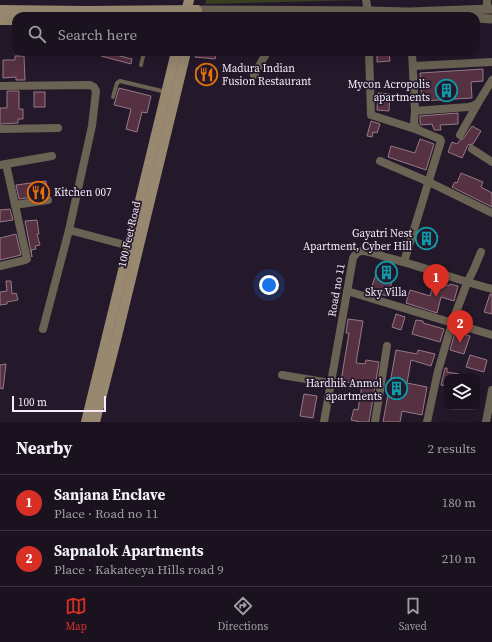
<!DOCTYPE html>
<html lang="en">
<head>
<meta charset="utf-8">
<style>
  body { margin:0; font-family:"Source Serif 4",serif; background:#28202d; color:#f1f3f6 }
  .controls { position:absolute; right:12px; bottom:12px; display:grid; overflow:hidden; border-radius:8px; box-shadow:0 4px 16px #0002 }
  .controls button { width:36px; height:36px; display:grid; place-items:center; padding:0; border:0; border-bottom:1px solid #39323e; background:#1b1220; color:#f1f3f6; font:20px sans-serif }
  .scale { position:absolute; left:12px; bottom:10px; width:94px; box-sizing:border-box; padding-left:4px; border:2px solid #f3ebf8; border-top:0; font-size:11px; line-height:14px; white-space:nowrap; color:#f3ebf8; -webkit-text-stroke:3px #24182b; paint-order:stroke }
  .you { position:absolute; left:269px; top:285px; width:14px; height:14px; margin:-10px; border:3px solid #fff; border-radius:50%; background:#1a73e8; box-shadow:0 0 0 6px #1a73e833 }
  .badge { display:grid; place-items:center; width:26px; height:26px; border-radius:50%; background:#d93025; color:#fff; font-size:13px; font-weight:700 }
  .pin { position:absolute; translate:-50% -33px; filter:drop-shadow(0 1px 2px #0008) }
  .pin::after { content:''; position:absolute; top:21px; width:14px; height:12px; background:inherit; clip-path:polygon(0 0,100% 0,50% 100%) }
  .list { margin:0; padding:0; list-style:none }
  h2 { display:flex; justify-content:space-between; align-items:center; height:52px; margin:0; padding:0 16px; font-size:17px }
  h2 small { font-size:13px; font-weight:400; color:#a09ea5 }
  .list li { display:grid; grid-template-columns:26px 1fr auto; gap:12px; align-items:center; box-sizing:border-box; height:56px; padding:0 16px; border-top:1px solid #39323e }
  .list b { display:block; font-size:15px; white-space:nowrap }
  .list p { margin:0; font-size:13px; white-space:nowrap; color:#a09ea5 }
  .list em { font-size:13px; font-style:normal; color:#a09ea5 }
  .icon { flex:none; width:22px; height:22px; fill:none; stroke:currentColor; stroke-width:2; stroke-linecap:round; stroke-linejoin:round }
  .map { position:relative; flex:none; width:492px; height:422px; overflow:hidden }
  .search { position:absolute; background:#1b1220; box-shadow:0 4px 16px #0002; left:12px; right:12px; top:12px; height:44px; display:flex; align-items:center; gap:10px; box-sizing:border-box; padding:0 14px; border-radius:12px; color:#a09ea5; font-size:15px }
  .sheet { height:164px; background:#1b1220 }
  nav { display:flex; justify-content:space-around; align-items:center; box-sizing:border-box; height:56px; border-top:1px solid #39323e; background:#1b1220; font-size:11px; color:#a09ea5 }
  nav a { display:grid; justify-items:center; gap:2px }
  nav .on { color:#d93025 }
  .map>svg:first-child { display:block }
  .green { fill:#383f20 }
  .building { fill:#553142; stroke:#967a86 }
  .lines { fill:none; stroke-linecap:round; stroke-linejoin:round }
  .service { stroke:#6a6252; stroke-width:4 }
  .minor { stroke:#6a6252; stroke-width:8 }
  .tertiary { stroke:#6a6252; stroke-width:9 }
  .secondary { stroke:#97886f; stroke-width:10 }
  .labels { text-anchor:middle; stroke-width:3.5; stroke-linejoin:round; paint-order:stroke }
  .poi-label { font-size:11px; fill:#f3ebf8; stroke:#24182b; text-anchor:end }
  .street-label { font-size:11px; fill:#f3ebf8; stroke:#24182b }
</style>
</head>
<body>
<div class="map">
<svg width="492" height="422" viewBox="0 0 492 422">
  <rect width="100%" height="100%" fill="#24182b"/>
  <path class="green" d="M206 0H361L205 4Z"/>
  <g class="building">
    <path d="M102 52H110L117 53 116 55 132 59 131 64 101 56Z"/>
    <path d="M196 52H217L215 59 195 57Z"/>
    <path d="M377 52H389L390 61 377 62Z"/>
    <path d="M15 56H24L25 80H16V77L3 78V60H15Z"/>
    <path d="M196 68H216L215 80H196Z"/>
    <path d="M483 69V81L471 82 472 98 422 101 420 73Z"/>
    <path d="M119 88 151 96 147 113 142 112 137 132 126 129 131 109 114 105Z"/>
    <path d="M7 91H19V109H23V119H18V123L0 124V108H7Z"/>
    <rect x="34" y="92" width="11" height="15"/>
    <path d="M378 93 390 94 389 111 377 110Z"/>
    <path d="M458 113V124L440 125 441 130H434L432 124 421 125 420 122V116Z"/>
    <path d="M371 121 380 124 377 133 373 132 372 137 367 136Z"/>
    <path d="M472 126 481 131 473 144 468 145 462 158 448 152 452 142 457 144 460 140 463 139Z"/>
    <path d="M420 139 434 144 426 170 388 157 391 146 415 153Z"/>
    <path d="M461 173 483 182 481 187 492 193V207L452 187 455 182 457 183Z"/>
    <path d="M46 181 47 195 19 199 16 185Z"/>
    <path d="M10 209 13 220 0 222V210Z"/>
    <path d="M37 220 39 234H37L40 245 35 246 36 249 31 250 32 257 25 221Z"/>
    <path d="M420 231 438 236 435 247 416 242Z"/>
    <path d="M16 234 21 255 0 260V238Z"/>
    <path d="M380 264 397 269 393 281H392L388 296 370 292 374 280Z"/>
    <path d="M6 281H11L12 294 16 293 18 300 7 302V304L0 305V292L7 291Z"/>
    <path d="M434 282 449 286 450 284 458 286 454 301 441 297 437 313 406 303 410 290 430 296Z"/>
    <path d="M490 294H492V314L484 312Z"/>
    <path d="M396 314 405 317 401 330 392 327Z"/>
    <path d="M348 319 363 321 356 363 365 364 366 360 379 362 369 422H360L351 420 354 409 358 410 362 385 341 381 349 333H346Z"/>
    <path d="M416 320 423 321V323L444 329 440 342 412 334Z"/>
    <path d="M455 332 470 336 464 354 450 350Z"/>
    <path d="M396 350 417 354 418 350 435 354 431 366 411 360 407 383 427 387 422 415 402 411 400 422H383Z"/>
    <path d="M470 355 487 360 484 372 466 367Z"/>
    <path d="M6 364 3 389 0 388V365Z"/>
    <path d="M445 368H447V372L459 374V377H447V386L441 385Z"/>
    <path d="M304 394 317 396 313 418 300 416Z"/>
  </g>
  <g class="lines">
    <g class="service">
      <path d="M141 65 144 52"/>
      <path d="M113 97 117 83 120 81 166 92"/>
    </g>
    <g class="minor">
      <path d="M366 0 368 11"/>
      <path d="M487 0V9"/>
      <path d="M369 52 371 115 418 130"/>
      <path d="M413 66 492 62"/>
      <path d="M254 75 267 52"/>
      <path d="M0 86 90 85 94 87 96 91 92 126 69 230 129 246"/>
      <path d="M415 111 468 107 473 106 478 103 492 80"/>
      <path d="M0 129 58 128"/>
      <path d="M460 135 478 103"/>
      <path d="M472 149 492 162"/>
      <path d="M380 161 429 182 492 213"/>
      <path d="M6 164 52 156"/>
      <path d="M0 165 6 164 27 259 25 260 0 266"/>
      <path d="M15 205 48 200"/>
      <path d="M404 262 441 141 440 139 418 130 416 127 414 123 415 111 412 52"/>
      <path d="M347 291 492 335"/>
      <path d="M43 329 69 230"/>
      <path d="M282 375 330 383"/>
      <path d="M324 422 353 258C355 255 357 251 362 251 370 251 381 256 389 258 424 267 457 280 492 289"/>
      <path d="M375 422 387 346"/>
      <path d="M427 422 438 371 452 323 467 283 474 269 481 252"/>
      <path d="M486 422 492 390"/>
    </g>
    <g class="tertiary">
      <path d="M197 10 368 11 409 12 492 9"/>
      <path d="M476 18 492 19"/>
    </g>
    <g class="secondary">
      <path d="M0 10 87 11 197 10"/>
      <path d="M185 16 189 0"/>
      <path d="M0 20H16"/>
      <path d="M86 422 129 246 176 52"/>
      <path d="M95 422 118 332 186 52"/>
    </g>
  </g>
  <defs>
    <symbol id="restaurant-ring" viewBox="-11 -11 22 22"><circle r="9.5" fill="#24182b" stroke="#e8710a" stroke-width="1.5"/><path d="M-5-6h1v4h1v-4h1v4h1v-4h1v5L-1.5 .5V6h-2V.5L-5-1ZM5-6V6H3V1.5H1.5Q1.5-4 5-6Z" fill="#e8710a"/></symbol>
    <symbol id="building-ring" viewBox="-11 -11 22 22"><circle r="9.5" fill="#24182b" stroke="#0f9aa8" stroke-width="1.5"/><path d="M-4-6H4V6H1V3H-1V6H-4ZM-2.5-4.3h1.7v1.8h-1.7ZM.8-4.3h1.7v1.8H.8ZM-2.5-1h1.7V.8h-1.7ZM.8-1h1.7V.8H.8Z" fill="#0f9aa8"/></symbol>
  </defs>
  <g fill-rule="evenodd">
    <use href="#restaurant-ring" x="194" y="62" width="25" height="25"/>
    <use href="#building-ring" x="434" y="78" width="25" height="25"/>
    <use href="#restaurant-ring" x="26" y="180" width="25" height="25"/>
    <use href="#building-ring" x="414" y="226" width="25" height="25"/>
    <use href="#building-ring" x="374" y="260" width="25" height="25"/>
    <use href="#building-ring" x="384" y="376" width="25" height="25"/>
  </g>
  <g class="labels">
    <g class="poi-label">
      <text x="222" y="72" text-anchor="start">Madura Indian<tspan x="222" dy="13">Fusion Restaurant</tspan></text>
      <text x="430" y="88">Mycon Acropolis<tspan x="430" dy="13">apartments</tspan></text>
      <text x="54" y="196" text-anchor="start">Kitchen 007</text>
      <text x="412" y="237">Gayatri Nest<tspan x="412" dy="13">Apartment, Cyber Hill</tspan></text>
      <text x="386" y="296" text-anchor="middle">Sky Villa</text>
      <text x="382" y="387">Hardhik Anmol<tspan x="382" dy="13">apartments</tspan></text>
    </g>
    <g class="street-label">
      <text transform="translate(129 234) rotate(-77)" y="4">100 Feet Road</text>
      <text transform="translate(336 290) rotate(-80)" y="4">Road no 11</text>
    </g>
  </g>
</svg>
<div class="controls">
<button><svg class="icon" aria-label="layers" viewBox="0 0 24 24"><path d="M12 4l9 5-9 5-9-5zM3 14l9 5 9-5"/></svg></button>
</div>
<div class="scale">100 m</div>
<div class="you"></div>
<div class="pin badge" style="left:436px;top:297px">1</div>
<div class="pin badge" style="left:460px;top:343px">2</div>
<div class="search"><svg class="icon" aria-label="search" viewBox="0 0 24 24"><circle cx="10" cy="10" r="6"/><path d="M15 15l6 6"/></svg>Search here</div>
</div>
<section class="sheet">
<h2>Nearby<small>2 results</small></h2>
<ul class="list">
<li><span class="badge">1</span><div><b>Sanjana Enclave</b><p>Place · Road no 11</p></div><em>180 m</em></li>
<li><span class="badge">2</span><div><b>Sapnalok Apartments</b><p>Place · Kakateeya Hills road 9</p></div><em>210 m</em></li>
</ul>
</section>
<nav>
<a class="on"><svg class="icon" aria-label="map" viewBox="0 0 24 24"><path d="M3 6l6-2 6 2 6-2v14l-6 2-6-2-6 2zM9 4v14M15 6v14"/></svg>Map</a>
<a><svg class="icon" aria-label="directions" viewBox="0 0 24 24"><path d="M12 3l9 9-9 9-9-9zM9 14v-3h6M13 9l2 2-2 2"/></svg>Directions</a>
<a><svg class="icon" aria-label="saved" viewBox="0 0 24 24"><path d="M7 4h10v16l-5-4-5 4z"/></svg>Saved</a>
</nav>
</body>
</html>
